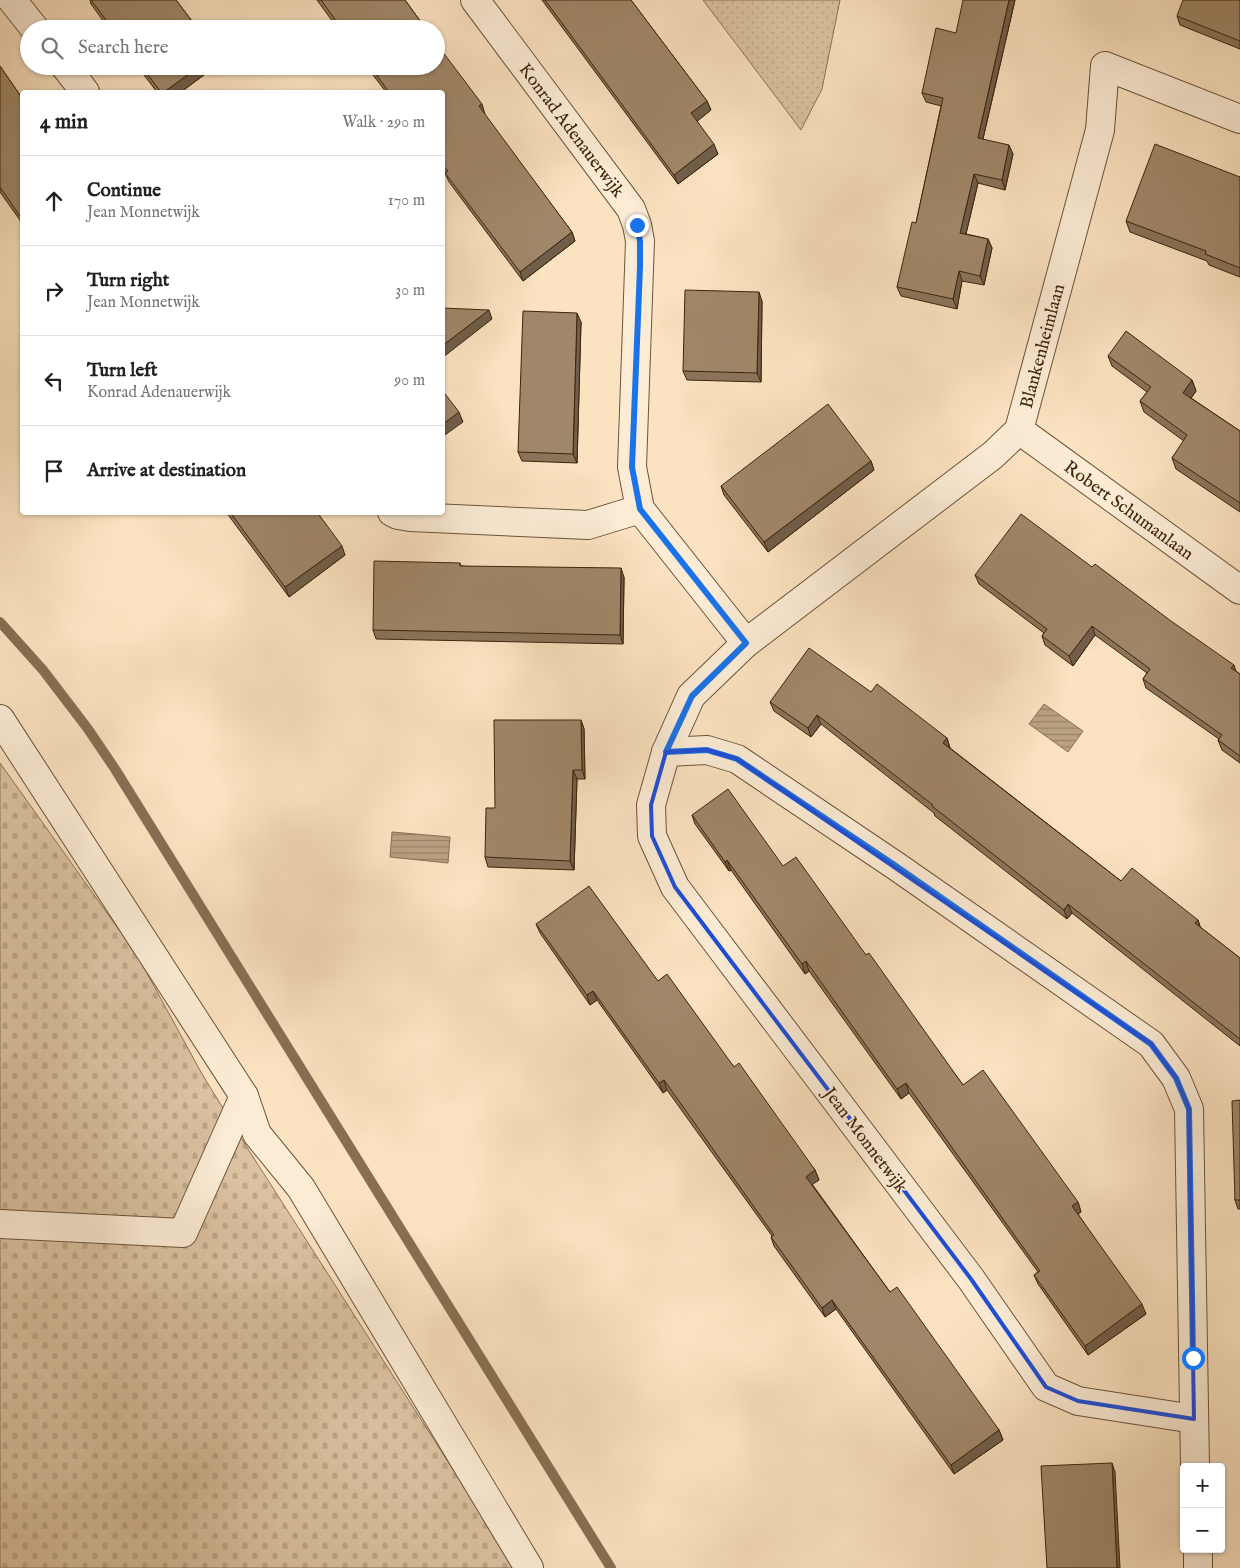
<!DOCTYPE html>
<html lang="en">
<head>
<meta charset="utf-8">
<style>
  body { margin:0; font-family:"IM FELL English",serif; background:#f2f2f2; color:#202124 }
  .controls { position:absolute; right:15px; bottom:15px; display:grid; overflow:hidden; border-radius:5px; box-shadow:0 1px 4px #0004 }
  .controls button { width:45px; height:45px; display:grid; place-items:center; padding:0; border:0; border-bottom:1px solid #e0e0e0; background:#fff; color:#202124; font:25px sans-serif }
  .stop { position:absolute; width:15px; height:15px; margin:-11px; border:4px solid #1a73e8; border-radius:50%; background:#fff }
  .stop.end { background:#1a73e8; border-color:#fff; box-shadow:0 1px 5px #0008 }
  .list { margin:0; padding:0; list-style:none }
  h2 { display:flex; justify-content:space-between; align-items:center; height:65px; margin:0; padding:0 20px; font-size:21px }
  h2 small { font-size:16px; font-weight:400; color:#757577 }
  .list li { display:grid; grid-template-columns:32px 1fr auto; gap:15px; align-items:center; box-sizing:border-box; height:90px; padding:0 20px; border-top:1px solid #e0e0e0 }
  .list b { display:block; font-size:19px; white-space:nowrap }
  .list p { margin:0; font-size:16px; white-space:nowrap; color:#757577 }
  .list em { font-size:16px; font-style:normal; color:#757577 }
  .icon { flex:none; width:28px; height:28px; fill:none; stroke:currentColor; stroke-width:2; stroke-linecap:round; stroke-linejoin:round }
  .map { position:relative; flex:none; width:1240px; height:1568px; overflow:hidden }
  .search { position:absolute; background:#fff; box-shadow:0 1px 4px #0004; left:20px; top:20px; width:425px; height:55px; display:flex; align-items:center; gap:12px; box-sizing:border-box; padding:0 18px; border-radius:28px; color:#757577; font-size:19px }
  .panel { position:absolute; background:#fff; box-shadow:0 1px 4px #0004; left:20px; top:90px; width:425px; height:425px; border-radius:5px }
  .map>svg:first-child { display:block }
  .grass { fill:#dbc2a1; stroke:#8c7356 }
  .cemetery { fill:url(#cemetery-stones); stroke:#8c7356 }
  .park { fill:url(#park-dots); stroke:#8c7356 }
  .water { fill:url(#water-rules); stroke:#886f52 }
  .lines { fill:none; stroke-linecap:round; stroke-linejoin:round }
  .stream { stroke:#886f52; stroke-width:10 }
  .minor-casing { stroke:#6c5438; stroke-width:30 }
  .minor { stroke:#fcecd6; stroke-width:28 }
  .wall { fill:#8a745a; stroke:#3d240b }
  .shaded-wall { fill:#705e4a; stroke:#3d240b }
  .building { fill:#a08769; stroke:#3d240b }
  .route { stroke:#1a73e8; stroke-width:6 }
  .marked { fill:none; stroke:#1d4ed8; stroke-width:4; stroke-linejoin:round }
  .labels { text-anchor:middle; stroke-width:4; stroke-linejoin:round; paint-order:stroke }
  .street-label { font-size:18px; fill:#3d240b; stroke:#fcecd6 }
</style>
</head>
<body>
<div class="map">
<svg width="1240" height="1568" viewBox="0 0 1240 1568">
  <defs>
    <pattern id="cemetery-stones" width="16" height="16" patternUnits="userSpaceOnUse" patternTransform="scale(1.25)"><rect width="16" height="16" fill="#dbc2a1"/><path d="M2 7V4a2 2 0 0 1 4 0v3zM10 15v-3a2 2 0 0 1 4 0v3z" fill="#bda789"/></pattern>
    <pattern id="park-dots" width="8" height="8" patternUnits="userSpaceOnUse" patternTransform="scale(1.25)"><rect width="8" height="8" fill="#dbc2a1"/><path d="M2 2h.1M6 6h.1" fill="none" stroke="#bda789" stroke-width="1.8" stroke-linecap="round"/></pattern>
    <pattern id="water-rules" width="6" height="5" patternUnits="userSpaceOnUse" patternTransform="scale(1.25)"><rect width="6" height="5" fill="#baa182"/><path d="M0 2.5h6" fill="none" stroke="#988369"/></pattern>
  </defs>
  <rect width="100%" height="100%" fill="#fbe2c0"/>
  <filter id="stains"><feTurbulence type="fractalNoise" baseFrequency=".004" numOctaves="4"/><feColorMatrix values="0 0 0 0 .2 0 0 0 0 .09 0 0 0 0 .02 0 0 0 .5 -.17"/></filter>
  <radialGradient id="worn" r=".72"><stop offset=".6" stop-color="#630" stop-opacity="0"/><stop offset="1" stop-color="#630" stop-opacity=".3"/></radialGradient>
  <path class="grass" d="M0 618 45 669 90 727 117 767 614 1568H608L112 770 86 731 41 672 0 626Z"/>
  <path class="cemetery" d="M0 763 137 955 202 1074 248 1149 516 1568H0Z"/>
  <path class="park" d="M703 0H840L822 89 801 130Z"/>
  <g class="water">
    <path d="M1044 704 1083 731 1068 752 1029 724Z"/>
    <path d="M392 832 450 837 448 863 390 857Z"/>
  </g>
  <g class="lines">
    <path class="stream" d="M0 622 43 670 88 729 115 769 611 1568"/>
    <defs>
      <g id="minor">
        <path d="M12 0 35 29"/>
        <path d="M475 0 631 209 637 225 640 241 632 467 640 509 746 643"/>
        <path d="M65 66 85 92"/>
        <path d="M1019 430 1240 590"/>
        <path d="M392 512 398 515 410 517 588 525 640 509"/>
        <path d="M0 719 244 1096 257 1134 301 1188 529 1568"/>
        <path d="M666 752 707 750 737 759 896 866 1151 1044 1176 1078 1189 1109 1195 1467"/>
        <path d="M0 1224 183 1233 244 1096"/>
        <path d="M1194 1419 1078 1401 1046 1387 971 1279 675 887 652 836 651 805 666 752 691 696 746 643 993 455 1019 430 1100 130 1105 66 1240 119"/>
        <path d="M1198 1549V1568"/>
      </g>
    </defs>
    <use href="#minor" class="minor-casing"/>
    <use href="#minor" class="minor"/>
  </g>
  <g class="wall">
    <path d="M90 0H176L198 29H109L91 4Z"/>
    <path d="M317 0H405L426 29H338Z"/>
    <path d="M542 0H631L707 101 711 110 697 121 718 154 678 184Z"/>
    <path d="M1015 0 983 139 1013 154 1005 190 978 183 966 234 988 239 992 248 984 285 962 281 957 309 901 296 897 287 916 223 941 106 926 102 922 93 956 33Z"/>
    <path d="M1240 0V49L1180 25 1177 16Z"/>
    <path d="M0 66 22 98V223L0 192Z"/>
    <path d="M137 66H216L181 92H157Z"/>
    <path d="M366 66H436L485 114H484L572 232 575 241 523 281 449 182 445 173 442 169V92H386Z"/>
    <path d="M1240 177V277L1209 265 1207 261 1130 232 1126 221Z"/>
    <path d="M762 301 761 382 687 380 683 371Z"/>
    <path d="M581 322 577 463 522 461 518 452Z"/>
    <path d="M1108 356 1192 380 1196 391 1191 398 1240 431V512L1176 469 1172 458 1184 441 1144 412 1140 401 1147 392 1112 366Z"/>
    <path d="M871 461 874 470 768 552 724 495 721 486Z"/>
    <path d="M226 512H317L345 555 289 597Z"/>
    <path d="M460 563 461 566 624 577 623 644 376 639 373 630Z"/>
    <path d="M1092 567 1240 674V763L1222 750 1218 740 1219 739 1146 688 1143 679 1147 673 1095 635 1073 666 1045 645 1042 636 1044 633 979 584 975 575Z"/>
    <path d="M871 692 947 738 950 748 1121 881 1198 920 1200 927 1240 958V1046L1072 913 1067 919 935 816 934 813 821 724 811 737 774 711 770 702Z"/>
    <path d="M581 720 584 729 585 779H577L574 870 488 867 485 857Z"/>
    <path d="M692 815 783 866 866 955 963 1085 1078 1202 1081 1212 1078 1214 1146 1314 1088 1355 1038 1284 1034 1275 1038 1272 909 1093 901 1099 809 971 805 974 731 870 729 871 695 824Z"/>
    <path d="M536 924 658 981 734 1067 815 1170 819 1180 812 1184 890 1292 999 1430 1003 1440 954 1474 836 1309 825 1317 774 1246 771 1237 772 1236 667 1090 663 1093 597 1000 590 1005 540 933Z"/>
    <path d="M1240 1100V1209H1238L1235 1200Z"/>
  </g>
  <g class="shaded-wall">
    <path d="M1009 0H1015L981 147 978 138Z"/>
    <path d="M200 66H216L181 92H164Z"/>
    <path d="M707 101 711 110 695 123 691 113Z"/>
    <path d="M482 104 485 114 482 116 479 106Z"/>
    <path d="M714 144 718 154 678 184 674 175Z"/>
    <path d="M1009 145 1013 154 1005 190 1002 180Z"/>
    <path d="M974 174 978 183 964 242 960 233Z"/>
    <path d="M572 232 575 241 523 281 520 272Z"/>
    <path d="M988 239 992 248 984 285 980 276Z"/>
    <path d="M959 271 962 281 957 309 953 299Z"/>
    <path d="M759 292 762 301 761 382 757 373Z"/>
    <path d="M489 310 492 319 442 358V346Z"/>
    <path d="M577 313 581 322 577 463 573 454Z"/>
    <path d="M1192 380 1196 391 1187 404 1183 393Z"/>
    <path d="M459 412 463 422 442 437V425Z"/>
    <path d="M871 461 874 470 768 552 764 542Z"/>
    <path d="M342 546 345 555 289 597 285 587Z"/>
    <path d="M621 568 624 577 623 644 620 635Z"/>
    <path d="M1092 626 1095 635 1073 666 1069 656Z"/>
    <path d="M1234 665 1237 674 1231 668Z"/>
    <path d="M817 715 821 724 811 737 808 728Z"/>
    <path d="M581 720 584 729 585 779 582 770Z"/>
    <path d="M947 738 950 748 943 743Z"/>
    <path d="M573 770 577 779 574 870 570 861Z"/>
    <path d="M727 860 731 870 729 871 725 862Z"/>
    <path d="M1068 904 1072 913 1067 919 1064 910Z"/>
    <path d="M1198 920 1201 929 1195 923Z"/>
    <path d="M806 961 809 971 805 974 802 964Z"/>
    <path d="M593 991 597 1000 590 1005 587 995Z"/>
    <path d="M664 1080 667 1090 663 1093 659 1083Z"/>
    <path d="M906 1083 909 1093 901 1099 897 1089Z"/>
    <path d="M815 1170 819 1180 810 1186 806 1177Z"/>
    <path d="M1078 1202 1081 1212 1075 1216 1072 1206Z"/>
    <path d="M832 1300 836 1309 825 1317 822 1308Z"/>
    <path d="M1142 1304 1146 1314 1088 1355 1085 1346Z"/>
    <path d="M999 1430 1003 1440 954 1474 951 1465Z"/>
    <path d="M1112 1463 1115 1472 1120 1568H1117Z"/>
  </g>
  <g class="building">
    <path d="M91 0H176L198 29H113Z"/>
    <path d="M321 0H405L426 29H342Z"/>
    <path d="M545 0H631L707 101 691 113 714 144 674 175Z"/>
    <path d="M963 0H1009L978 138 1009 145 1002 180 974 174 960 233 988 239 980 276 959 271 953 299 897 287 912 222 916 223 943 98 922 93 936 28 956 33Z"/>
    <path d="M1183 0H1240V41L1177 16Z"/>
    <path d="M436 43 482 104 479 106 572 232 520 272 445 173 448 171 442 164V92H389L370 66H436Z"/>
    <path d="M0 66 22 98V219L0 187Z"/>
    <path d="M141 66H200L164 92H161Z"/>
    <path d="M1155 144 1240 177V268L1205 254 1206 251 1126 221Z"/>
    <path d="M685 290 759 292 757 373 683 371Z"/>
    <path d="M442 308 489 310 442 346Z"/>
    <path d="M523 311 577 313 573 454 518 452Z"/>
    <path d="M1126 331 1192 380 1183 393 1240 431V503L1172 458 1187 435 1140 401 1151 387 1108 356Z"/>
    <path d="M442 390 459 412 442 425Z"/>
    <path d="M828 404 871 461 764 542 721 486Z"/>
    <path d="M230 512H317L342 546 285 587Z"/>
    <path d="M1021 514 1092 567 1095 564 1171 621 1234 665 1231 668 1240 674V756L1218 740 1222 735 1143 679 1150 669 1092 626 1069 656 1042 636 1047 629 975 575Z"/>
    <path d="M374 561 460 563V566L621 568 620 635 373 630Z"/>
    <path d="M809 648 871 692 877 684 947 738 943 743 1121 881 1132 868 1198 920 1195 923 1240 958V1039L1068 904 1064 910 932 806 933 805 817 715 808 728 770 702Z"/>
    <path d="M494 720H581L582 770H573L570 861 485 857 486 808H495Z"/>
    <path d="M728 789 783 866 796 857 866 955 869 953 963 1085 983 1070 1078 1202 1072 1206 1142 1304 1085 1346 1034 1275 1040 1271 906 1083 897 1089 806 961 802 964 727 860 725 862 692 815Z"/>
    <path d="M589 886 658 981 667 974 734 1067 739 1063 815 1170 806 1177 890 1292 897 1287 999 1430 951 1465 832 1300 822 1308 771 1237 774 1235 664 1080 659 1083 593 991 587 995 536 924Z"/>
    <path d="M1240 1100V1201V1200H1235L1232 1101Z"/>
    <path d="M1112 1463 1117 1568H1047L1041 1466Z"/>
  </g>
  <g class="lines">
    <path class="route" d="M637 225 640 241V267L632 467 640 509 746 643 692 696 666 752 707 750 737 759 896 866 1151 1044 1176 1078 1189 1109 1193 1358"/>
  </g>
  <path class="marked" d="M707 750 737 759 1151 1044 1176 1078 1189 1109 1194 1419 1078 1401 1046 1387 971 1279 675 887 652 836 651 805 666 752Z"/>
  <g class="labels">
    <g class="street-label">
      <text transform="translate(572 130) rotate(53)" y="6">Konrad Adenauerwijk</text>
      <text transform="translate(1042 346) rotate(-75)" y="6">Blankenheimlaan</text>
      <text transform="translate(1129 510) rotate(36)" y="6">Robert Schumanlaan</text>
      <text transform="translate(866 1140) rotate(53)" y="6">Jean Monnetwijk</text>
    </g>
  </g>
  <rect width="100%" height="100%" filter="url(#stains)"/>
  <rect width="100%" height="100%" fill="url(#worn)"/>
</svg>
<div class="controls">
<button>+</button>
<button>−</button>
</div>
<div class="stop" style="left:1193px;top:1358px"></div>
<div class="stop end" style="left:637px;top:225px"></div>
<div class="search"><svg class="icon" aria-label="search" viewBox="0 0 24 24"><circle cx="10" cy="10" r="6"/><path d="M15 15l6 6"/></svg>Search here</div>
<section class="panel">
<h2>4 min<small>Walk · 290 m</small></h2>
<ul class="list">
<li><svg class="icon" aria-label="ahead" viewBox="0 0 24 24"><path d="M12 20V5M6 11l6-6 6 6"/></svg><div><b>Continue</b><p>Jean Monnetwijk</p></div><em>170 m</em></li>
<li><svg class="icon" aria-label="right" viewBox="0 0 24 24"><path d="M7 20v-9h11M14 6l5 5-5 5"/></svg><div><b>Turn right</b><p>Jean Monnetwijk</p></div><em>30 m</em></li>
<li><svg class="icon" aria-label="left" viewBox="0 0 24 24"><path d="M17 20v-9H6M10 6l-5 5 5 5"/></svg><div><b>Turn left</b><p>Konrad Adenauerwijk</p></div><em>90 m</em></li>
<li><svg class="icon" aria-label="arrive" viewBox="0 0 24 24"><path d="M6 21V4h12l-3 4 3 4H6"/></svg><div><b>Arrive at destination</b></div></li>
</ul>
</section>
</div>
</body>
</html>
